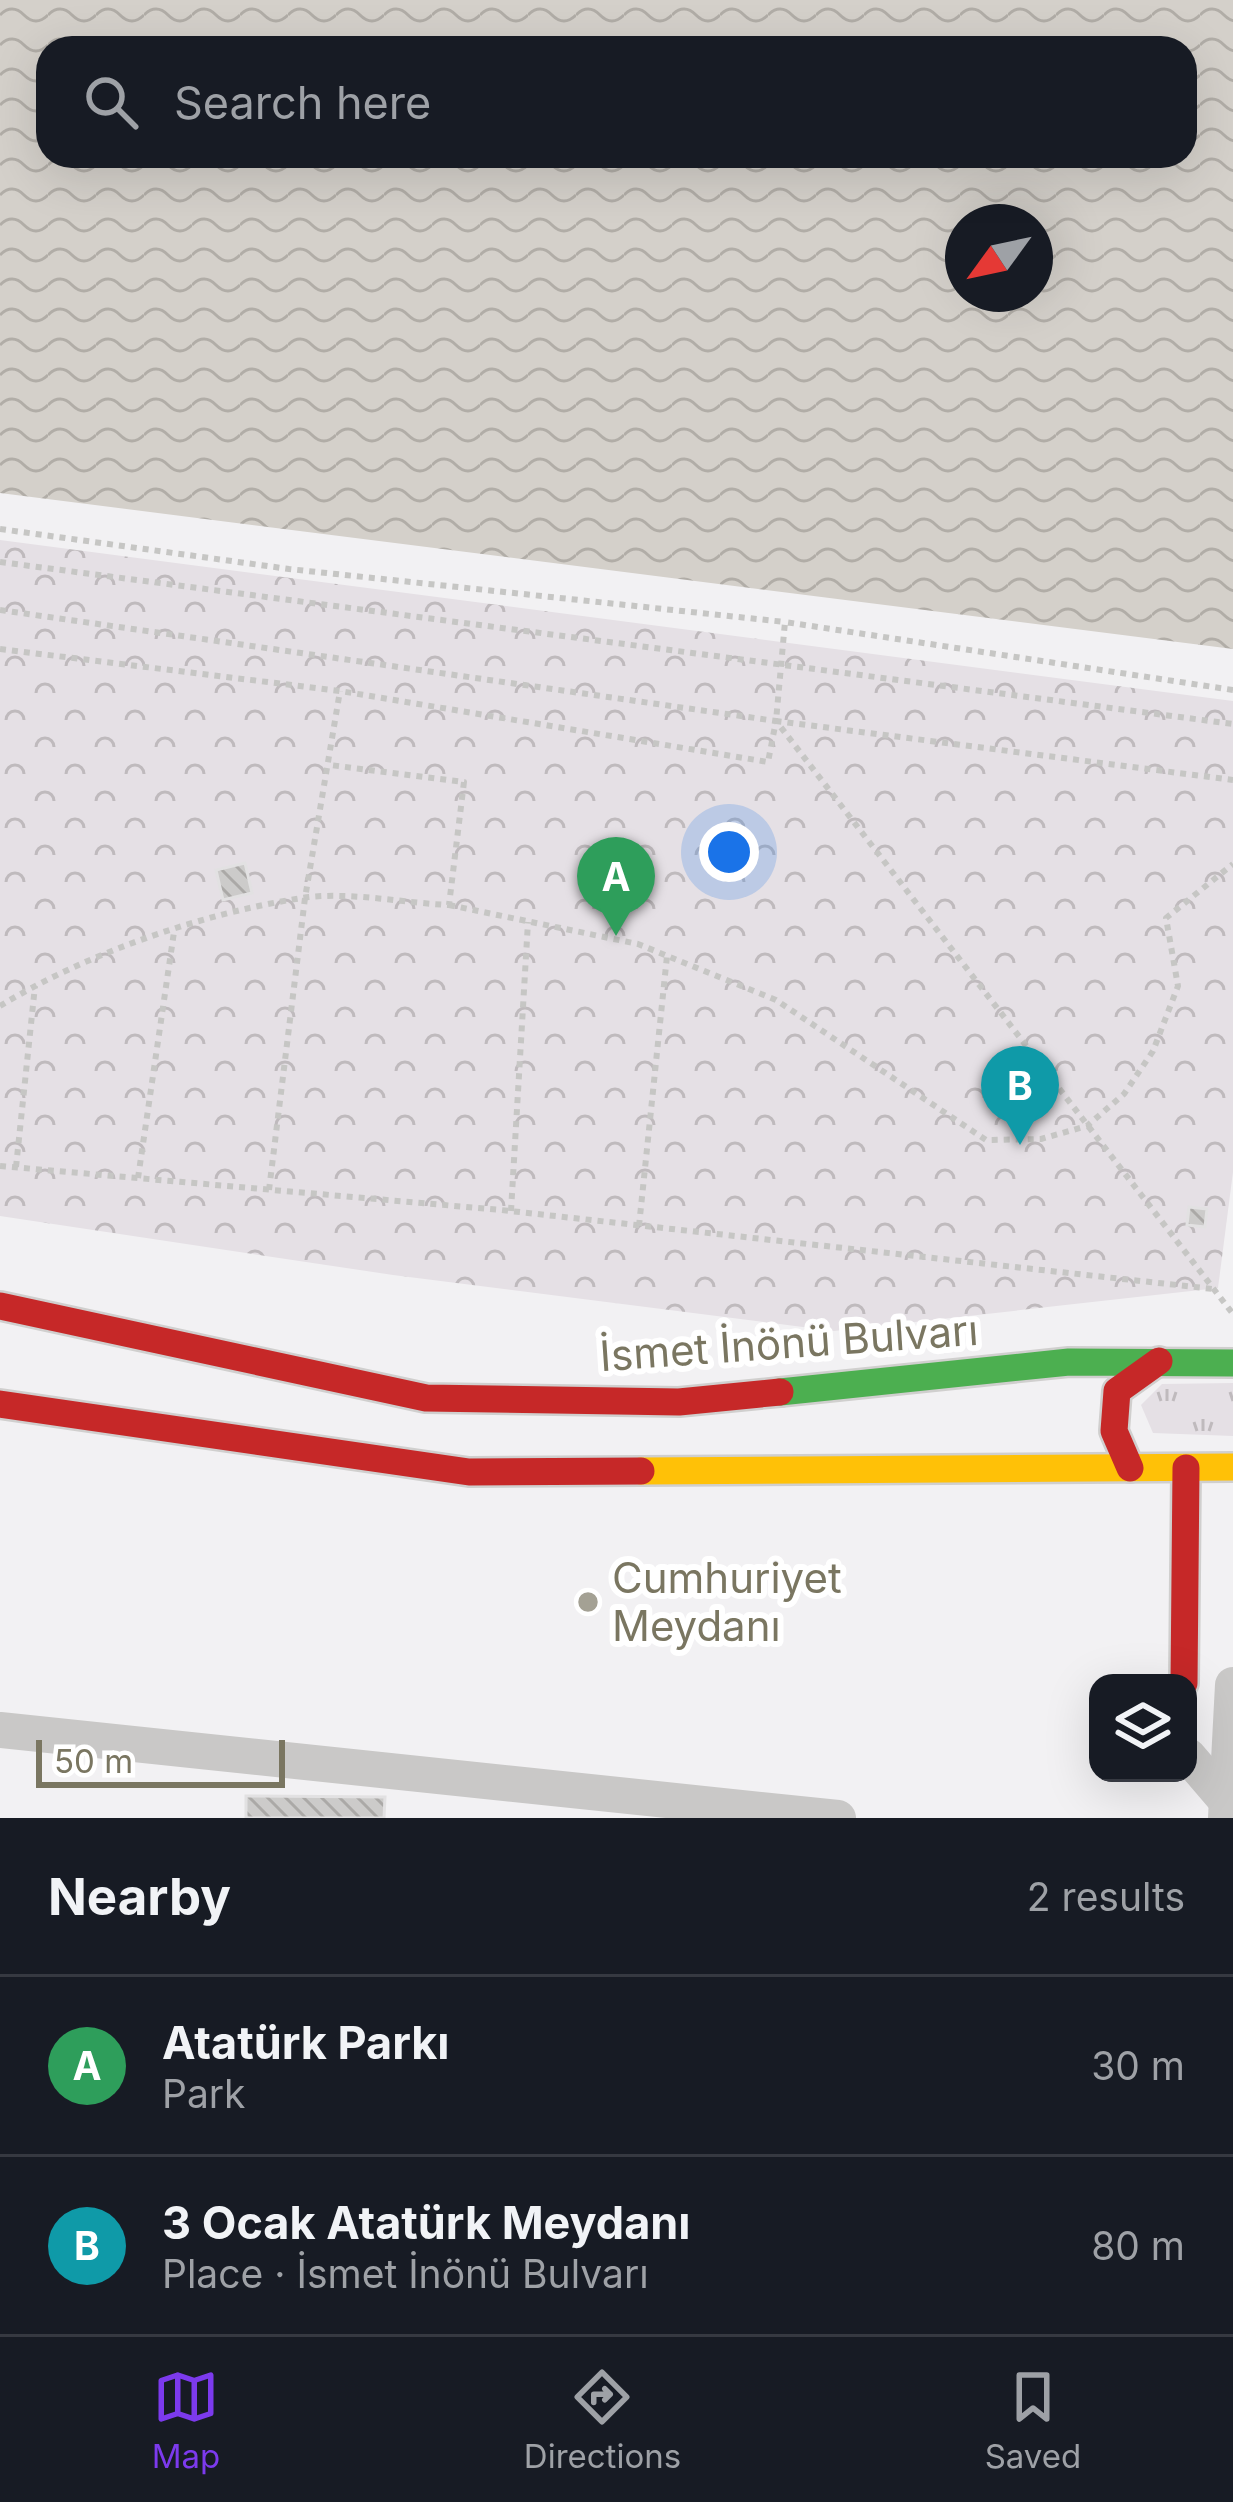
<!DOCTYPE html>
<html lang="en">
<head>
<meta charset="utf-8">
<style>
  body { margin:0; font-family:Inter,sans-serif; background:#20242c; color:#f1f3f6 }
  .controls { position:absolute; right:36px; bottom:36px; display:grid; overflow:hidden; border-radius:24px; box-shadow:0 12px 48px #0002 }
  .controls button { width:108px; height:108px; display:grid; place-items:center; padding:0; border:0; border-bottom:3px solid #363941; background:#171b24; color:#f1f3f6; font:60px sans-serif }
  .compass { position:absolute; left:945px; top:204px; width:108px; height:108px; border-radius:50%; background:#171b24; box-shadow:0 12px 48px #0002; rotate:237deg }
  .scale { position:absolute; left:36px; bottom:30px; width:249px; box-sizing:border-box; padding-left:12px; border:6px solid #7a7661; border-top:0; font-size:33px; line-height:42px; white-space:nowrap; color:#7a7661; -webkit-text-stroke:9px #fff; paint-order:stroke }
  .you { position:absolute; left:729px; top:852px; width:42px; height:42px; margin:-30px; border:9px solid #fff; border-radius:50%; background:#1a73e8; box-shadow:0 0 0 18px #1a73e833 }
  .badge { display:grid; place-items:center; width:78px; height:78px; border-radius:50%; background:#7c3aed; color:#fff; font-size:39px; font-weight:700 }
  .pin { position:absolute; translate:-50% -99px; filter:drop-shadow(0 3px 6px #0008) }
  .pin::after { content:''; position:absolute; top:63px; width:42px; height:36px; background:inherit; clip-path:polygon(0 0,100% 0,50% 100%) }
  .list { margin:0; padding:0; list-style:none }
  h2 { display:flex; justify-content:space-between; align-items:center; height:156px; margin:0; padding:0 48px; font-size:51px }
  h2 small { font-size:39px; font-weight:400; color:#9ea1a6 }
  .list li { display:grid; grid-template-columns:78px 1fr auto; gap:36px; align-items:center; box-sizing:border-box; height:180px; padding:0 48px; border-top:3px solid #363941 }
  .list b { display:block; font-size:45px; white-space:nowrap }
  .list p { margin:0; font-size:39px; white-space:nowrap; color:#9ea1a6 }
  .list em { font-size:39px; font-style:normal; color:#9ea1a6 }
  .icon { flex:none; width:66px; height:66px; fill:none; stroke:currentColor; stroke-width:2; stroke-linecap:round; stroke-linejoin:round }
  .map { position:relative; flex:none; width:1233px; height:1818px; overflow:hidden }
  .search { position:absolute; background:#171b24; box-shadow:0 12px 48px #0002; left:36px; right:36px; top:36px; height:132px; display:flex; align-items:center; gap:30px; box-sizing:border-box; padding:0 42px; border-radius:36px; color:#9ea1a6; font-size:45px }
  .sheet { height:516px; background:#171b24 }
  nav { display:flex; justify-content:space-around; align-items:center; box-sizing:border-box; height:168px; border-top:3px solid #363941; background:#171b24; font-size:33px; color:#9ea1a6 }
  nav a { display:grid; justify-items:center; gap:6px }
  nav .on { color:#7c3aed }
  .map>svg:first-child { display:block }
  .grass { fill:url(#grass-tufts) }
  .park { fill:url(#park-crowns) }
  .water { fill:url(#water-waves); fill-rule:evenodd }
  .building { fill:url(#building-back-hatch); stroke:#e2e1e2; stroke-width:3 }
  .lines { fill:none; stroke-linecap:round; stroke-linejoin:round }
  .fast-casing { stroke:#d0cfce; stroke-width:32 }
  .slow-casing { stroke:#d0cfce; stroke-width:32 }
  .jam-casing { stroke:#d0cfce; stroke-width:32 }
  .path { stroke:#c6c6c4; stroke-width:6; stroke-dasharray:6 6; stroke-linecap:butt }
  .street { stroke:#c9c8c7; stroke-width:36 }
  .fast { stroke:#4caf50; stroke-width:27 }
  .slow { stroke:#ffc107; stroke-width:27 }
  .jam { stroke:#c62828; stroke-width:27 }
  .poi-dot { fill:#a4a194; stroke:#fff; stroke-width:4.5 }
  .labels { text-anchor:middle; stroke-width:12; stroke-linejoin:round; paint-order:stroke }
  .street-label { font-size:42px; fill:#7a7661; stroke:#fff }
  .poi-label { font-size:42px; fill:#7a7661; stroke:#fff; text-anchor:start }
</style>
</head>
<body>
<div class="map">
<svg width="1233" height="1818" viewBox="0 0 1233 1818">
  <defs>
    <pattern id="grass-tufts" width="24" height="20" patternUnits="userSpaceOnUse" patternTransform="scale(3)"><rect width="24" height="20" fill="#e5e0e5"/><path d="M3 7l-1-3M5 7V3M7 7l1-3M15 17l-1-3M17 17v-4M19 17l1-3" fill="none" stroke="#bfbabd"/></pattern>
    <pattern id="park-crowns" width="20" height="18" patternUnits="userSpaceOnUse" patternTransform="scale(3)"><rect width="20" height="18" fill="#e5e0e5"/><path d="M2 6a3 3 0 1 1 6 0M12 15a3 3 0 1 1 6 0" fill="none" stroke="#bfbabd"/></pattern>
    <pattern id="water-waves" width="16" height="10" patternUnits="userSpaceOnUse" patternTransform="scale(3)"><rect width="16" height="10" fill="#d4d0ca"/><path d="M0 5q4-4 8 0t8 0" fill="none" stroke="#b1ada7"/></pattern>
    <pattern id="building-back-hatch" width="6" height="6" patternUnits="userSpaceOnUse" patternTransform="scale(3)"><rect width="6" height="6" fill="#cccbca"/><path d="M-1 5l2 2M0 0l6 6M5-1l2 2" fill="none" stroke="#aba9a7"/></pattern>
  </defs>
  <rect width="100%" height="100%" fill="#f2f1f3"/>
  <path class="grass" d="M1233 1383V1436L1153 1433 1141 1405 1162 1384Z"/>
  <path class="park" d="M0 540 1233 701V1172L1218 1288 834 1331 393 1275 0 1216Z"/>
  <path class="water" d="M0 0H1233V649L0 493ZM48 48H1185V156H48ZM963 222H1035V294H963Z"/>
  <g class="building">
    <path d="M245 863 252 893 223 900 216 870Z"/>
    <path d="M1189 1207 1207 1209 1205 1227 1187 1225Z"/>
    <path d="M246 1796 385 1797 384 1818H246Z"/>
  </g>
  <g class="lines">
    <defs>
      <path id="fast" d="M780 1392 1069 1362 1233 1363"/>
      <path id="slow" d="M641 1471 1233 1467"/>
      <g id="jam">
        <path d="M0 1306 426 1398 679 1402 780 1392"/>
        <path d="M0 1404 469 1472 641 1471"/>
        <path d="M1130 1468 1114 1431 1117 1391 1159 1361"/>
        <path d="M1184 1683 1186 1468"/>
      </g>
    </defs>
    <use href="#fast" class="fast-casing"/>
    <use href="#slow" class="slow-casing"/>
    <use href="#jam" class="jam-casing"/>
    <g class="path">
      <path d="M0 529 289 569 785 622"/>
      <path d="M0 562 1233 724"/>
      <path d="M0 610 776 721 1233 1314"/>
      <path d="M0 649 340 691 768 762 776 721"/>
      <path d="M1233 690 785 622 776 721 1233 780"/>
      <path d="M449 905 638 944 776 1000 986 1140 1041 1139 1087 1126 1124 1094 1153 1051 1178 986 1166 918 1233 864"/>
      <path d="M0 1006C85 954 203 913 302 898 348 891 403 903 449 905L464 782 330 765"/>
      <path d="M0 1166 501 1210 1213 1289"/>
      <path d="M16 1167 35 986"/>
      <path d="M138 1178 174 932"/>
      <path d="M269 1190 305 898 340 691"/>
      <path d="M511 1211 528 922"/>
      <path d="M639 1226 667 956"/>
    </g>
    <g class="street">
      <path d="M0 1730 838 1818"/>
      <path d="M1188 1756 1230 1805"/>
      <path d="M1226 1818 1233 1685"/>
    </g>
    <use href="#fast" class="fast"/>
    <use href="#slow" class="slow"/>
    <use href="#jam" class="jam"/>
  </g>
  <circle class="poi-dot" cx="588" cy="1602" r="12"/>
  <g class="labels">
    <g class="street-label">
      <text transform="translate(789 1343) rotate(-4)" y="15">İsmet İnönü Bulvarı</text>
    </g>
    <g class="poi-label">
      <text x="612" y="1593">Cumhuriyet<tspan x="612" dy="48">Meydanı</tspan></text>
    </g>
  </g>
</svg>
<div class="controls">
<button><svg class="icon" aria-label="layers" viewBox="0 0 24 24"><path d="M12 4l9 5-9 5-9-5zM3 14l9 5 9-5"/></svg></button>
</div>
<svg class="compass" viewBox="-18 -18 36 36"><path d="M0-13l5 13h-10z" fill="#e53935"/><path d="M0 13l5-13h-10z" fill="#9ea1a6"/></svg>
<div class="scale">50 m</div>
<div class="you"></div>
<div class="pin badge" style="left:616px;top:936px;background:#2e9e5b">A</div>
<div class="pin badge" style="left:1020px;top:1145px;background:#0f9aa8">B</div>
<div class="search"><svg class="icon" aria-label="search" viewBox="0 0 24 24"><circle cx="10" cy="10" r="6"/><path d="M15 15l6 6"/></svg>Search here</div>
</div>
<section class="sheet">
<h2>Nearby<small>2 results</small></h2>
<ul class="list">
<li><span class="badge" style="background:#2e9e5b">A</span><div><b>Atatürk Parkı</b><p>Park</p></div><em>30 m</em></li>
<li><span class="badge" style="background:#0f9aa8">B</span><div><b>3 Ocak Atatürk Meydanı</b><p>Place · İsmet İnönü Bulvarı</p></div><em>80 m</em></li>
</ul>
</section>
<nav>
<a class="on"><svg class="icon" aria-label="map" viewBox="0 0 24 24"><path d="M3 6l6-2 6 2 6-2v14l-6 2-6-2-6 2zM9 4v14M15 6v14"/></svg>Map</a>
<a><svg class="icon" aria-label="directions" viewBox="0 0 24 24"><path d="M12 3l9 9-9 9-9-9zM9 14v-3h6M13 9l2 2-2 2"/></svg>Directions</a>
<a><svg class="icon" aria-label="saved" viewBox="0 0 24 24"><path d="M7 4h10v16l-5-4-5 4z"/></svg>Saved</a>
</nav>
</body>
</html>
